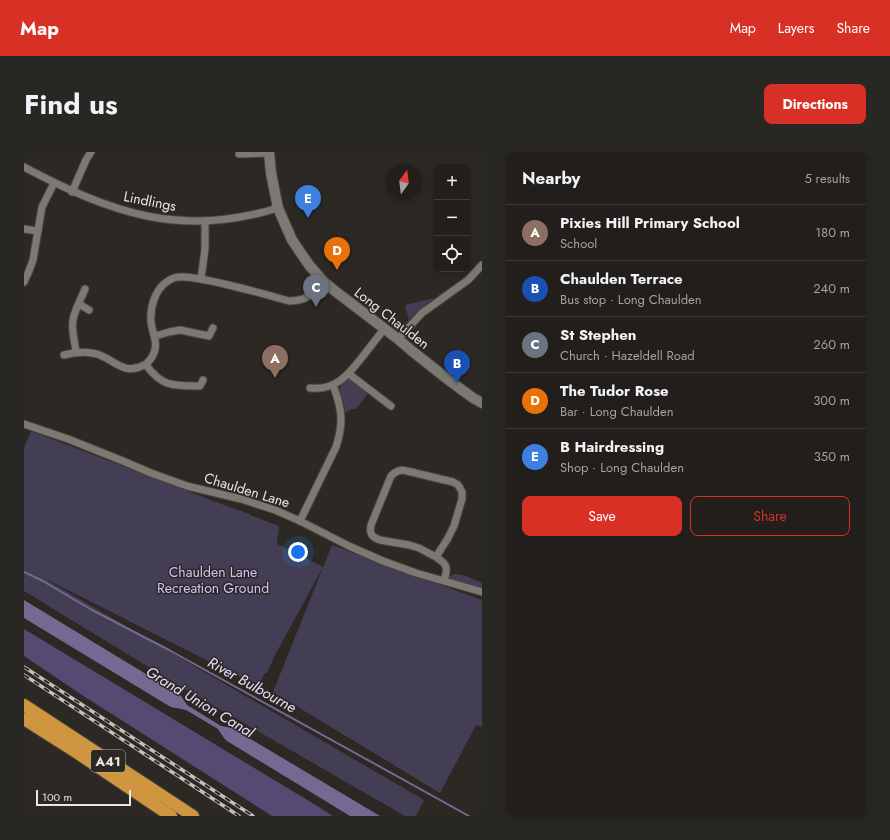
<!DOCTYPE html>
<html lang="en">
<head>
<meta charset="utf-8">
<style>
  body { margin:0; font-family:Jost,sans-serif; background:#292724; color:#f1f3f6 }
  .controls { position:absolute; right:12px; top:12px; display:grid; overflow:hidden; border-radius:8px; box-shadow:0 2px 10px #0003 }
  .controls button { width:36px; height:36px; display:grid; place-items:center; padding:0; border:0; border-bottom:1px solid #3e3c3a; background:#211e1b; color:#f1f3f6; font:20px sans-serif }
  .compass { position:absolute; left:362px; top:12px; width:36px; height:36px; border-radius:50%; background:#211e1b; box-shadow:0 2px 10px #0003; rotate:14deg }
  .scale { position:absolute; left:12px; bottom:10px; width:95px; box-sizing:border-box; padding-left:4px; border:2px solid #e9e6e3; border-top:0; font-size:11px; line-height:14px; white-space:nowrap; color:#e9e6e3; -webkit-text-stroke:3px #2c2824; paint-order:stroke }
  .you { position:absolute; left:274px; top:400px; width:14px; height:14px; margin:-10px; border:3px solid #fff; border-radius:50%; background:#1a73e8; box-shadow:0 0 0 6px #1a73e833 }
  .badge { display:grid; place-items:center; width:26px; height:26px; border-radius:50%; background:#d93025; color:#fff; font-size:13px; font-weight:700 }
  .pin { position:absolute; translate:-50% -33px; filter:drop-shadow(0 1px 2px #0008) }
  .pin::after { content:''; position:absolute; top:21px; width:14px; height:12px; background:inherit; clip-path:polygon(0 0,100% 0,50% 100%) }
  .list { margin:0; padding:0; list-style:none }
  h2 { display:flex; justify-content:space-between; align-items:center; height:52px; margin:0; padding:0 16px; font-size:17px }
  h2 small { font-size:13px; font-weight:400; color:#a2a2a3 }
  .list li { display:grid; grid-template-columns:26px 1fr auto; gap:12px; align-items:center; box-sizing:border-box; height:56px; padding:0 16px; border-top:1px solid #3e3c3a }
  .list b { display:block; font-size:15px; white-space:nowrap }
  .list p { margin:0; font-size:13px; white-space:nowrap; color:#a2a2a3 }
  .list em { font-size:13px; font-style:normal; color:#a2a2a3 }
  .actions { display:flex; gap:8px; padding:12px 16px }
  .actions a { flex:1; padding:9px 0; border:1px solid #d93025; border-radius:8px; text-align:center; font-size:14px; color:#d93025 }
  .actions .main { background:#d93025; color:#fff }
  .icon { flex:none; width:22px; height:22px; fill:none; stroke:currentColor; stroke-width:2; stroke-linecap:round; stroke-linejoin:round }
  .map { position:relative; flex:none; width:458px; height:664px; overflow:hidden; border-radius:8px }
  header { display:flex; align-items:center; gap:24px; box-sizing:border-box; height:56px; padding:0 20px; background:#d93025; color:#fff }
  header strong { font-size:19px }
  nav { display:flex; gap:22px; margin-inline-start:auto; font-size:14px }
  .intro { display:flex; align-items:center; justify-content:space-between; box-sizing:border-box; height:96px; padding:0 24px }
  h1 { margin:0; font-size:28px }
  .button { padding:10px 18px; border-radius:8px; background:#d93025; color:#fff; font-size:14px; font-weight:700 }
  main { display:flex; gap:24px; padding:0 24px }
  aside { flex:1; background:#211e1b; border-radius:8px; box-shadow:0 2px 10px #0003 }
  .map>svg:first-child { display:block }
  .green { fill:#443e55 }
  .forest { fill:#554b72 }
  .water { fill:#746992 }
  .lines { fill:none; stroke-linecap:round; stroke-linejoin:round }
  .stream { stroke:#746992; stroke-width:2 }
  .street-casing { stroke:#484440; stroke-width:9 }
  .secondary-casing { stroke:#484440; stroke-width:12 }
  .highway-casing { stroke:#484440; stroke-width:14 }
  .street { stroke:#7c7872; stroke-width:7 }
  .secondary { stroke:#7c7872; stroke-width:10 }
  .highway { stroke:#cf963f; stroke-width:12 }
  .rail-casing { stroke:#c3c0bd; stroke-width:3.5 }
  .rail { stroke:#2c2824; stroke-width:2; stroke-dasharray:6; stroke-linecap:butt }
  .labels { text-anchor:middle; stroke-width:3; stroke-linejoin:round; paint-order:stroke }
  .shield { fill:#2c2824; stroke:#b0adaa; stroke-width:1 }
  .shield-label { font-size:13px; font-weight:bold; fill:#e9e6e3 }
  .street-label { font-size:14px; fill:#e9e6e3; stroke:#2c2824 }
  .park-label { font-size:14px; fill:#d2c5fb; stroke:#2c2824 }
  .water-label { font-size:15px; font-style:italic; fill:#e5defa; stroke:#2c2824 }
</style>
</head>
<body>
<header>
<strong>Map</strong>
<nav><a>Map</a><a>Layers</a><a>Share</a></nav>
</header>
<div class="intro"><h1>Find us</h1><a class="button">Directions</a></div>
<main>
<div class="map">
<svg width="458" height="664" viewBox="0 0 458 664">
  <rect width="100%" height="100%" fill="#2c2824"/>
  <g class="green">
    <path d="M411 146 402 152 385 168 381 153Z"/>
    <path d="M326 226 345 240 332 257H328L321 261V256L315 238C316 232 321 229 326 226Z"/>
    <path d="M7 279 200 353 226 362V363L255 374 253 392 299 415 251 503 243 521H241L234 534 16 424 400 648 392 664H381L159 536 0 439V296Z"/>
    <path d="M308 393 458 448V575L452 573 416 641 249 540Z"/>
    <path d="M431 422C440 422 449 427 458 431V437L423 427 426 424Z"/>
  </g>
  <path class="forest" d="M0 477 285 649 309 664H248L61 545 0 504Z"/>
  <path class="water" d="M0 448 150 539 157 544 163 553 197 574 208 576 356 664H326L203 589 200 586 194 577 162 558 147 555 140 551 0 466Z"/>
  <g class="lines">
    <path class="stream" d="M0 420 19 429 68 458 145 498 445 664"/>
    <defs>
      <g id="street">
        <path d="M215 2 245 1"/>
        <path d="M0 15C87 61 156 86 254 56"/>
        <path d="M48 40 62 8 67 0"/>
        <path d="M0 77 14 79"/>
        <path d="M177 127 181 97V69"/>
        <path d="M0 130 5 119 9 108 18 55 30 31"/>
        <path d="M55 152 65 158"/>
        <path d="M131 184 145 180 156 178 185 184 189 176"/>
        <path d="M374 187 398 161 444 128 458 113"/>
        <path d="M52 200C51 190 47 178 49 168 51 157 57 147 61 137"/>
        <path d="M40 203C51 200 61 199 73 202 91 208 100 224 120 213 123 212 126 208 128 205 136 191 128 183 127 169 126 155 131 137 144 129 147 127 151 125 155 125 169 124 187 129 200 132 222 137 244 143 265 149 282 149 289 142 301 131"/>
        <path d="M122 213C138 235 150 234 176 234L179 228"/>
        <path d="M325 222 367 254"/>
        <path d="M286 236C312 239 325 222 339 204 346 195 353 186 360 177"/>
        <path d="M0 272 44 287 99 309 127 321 163 334 217 347 251 358 276 369 325 394 359 409 392 421 458 440"/>
        <path d="M276 369 312 295C320 270 318 257 309 233"/>
        <path d="M412 405 395 396 385 393 356 388C348 385 345 382 347 373L367 324C372 319 376 317 383 319L429 330 434 333 436 336 438 340V347L430 374 424 386 412 405C424 413 424 415 420 429"/>
      </g>
      <path id="secondary" d="M245 0 247 21 254 56 268 88 285 113 301 131 311 139 374 187 388 199 426 229 449 246 458 251"/>
      <g id="highway">
        <path d="M0 553 169 664"/>
        <path d="M0 567 52 600 147 664"/>
      </g>
    </defs>
    <use href="#street" class="street-casing"/>
    <use href="#secondary" class="secondary-casing"/>
    <use href="#highway" class="highway-casing"/>
    <use href="#street" class="street"/>
    <use href="#secondary" class="secondary"/>
    <use href="#highway" class="highway"/>
    <defs>
      <g id="rail">
        <path d="M0 515 229 664"/>
        <path d="M0 523 215 664"/>
      </g>
    </defs>
    <use href="#rail" class="rail-casing"/>
    <use href="#rail" class="rail"/>
  </g>
  <g class="labels">
    <rect class="shield" x="67" y="598" width="34" height="22" rx="3"/>
    <g class="shield-label">
      <text x="84" y="614">A41</text>
    </g>
    <g class="street-label">
      <text transform="translate(126 49) rotate(11)" y="5">Lindlings</text>
      <text transform="translate(368 166) rotate(38)" y="5">Long Chaulden</text>
      <text transform="translate(223 338) rotate(17)" y="5">Chaulden Lane</text>
    </g>
    <g class="park-label">
      <text x="189" y="425">Chaulden Lane<tspan x="189" dy="16">Recreation Ground</tspan></text>
    </g>
    <g class="water-label">
      <text transform="translate(228 533) rotate(29)" y="5">River Bulbourne</text>
      <text transform="translate(176 550) rotate(31)" y="5">Grand Union Canal</text>
    </g>
  </g>
</svg>
<div class="controls">
<button>+</button>
<button>−</button>
<button><svg class="icon" aria-label="locate" viewBox="0 0 24 24"><circle cx="12" cy="12" r="6"/><path d="M12 2v4M12 18v4M2 12h4M18 12h4"/></svg></button>
</div>
<svg class="compass" viewBox="-18 -18 36 36"><path d="M0-13l5 13h-10z" fill="#e53935"/><path d="M0 13l5-13h-10z" fill="#a2a2a3"/></svg>
<div class="scale">100 m</div>
<div class="you"></div>
<div class="pin badge" style="left:251px;top:226px;background:#8d6e63">A</div>
<div class="pin badge" style="left:433px;top:231px;background:#1a4fb4">B</div>
<div class="pin badge" style="left:292px;top:155px;background:#6b7280">C</div>
<div class="pin badge" style="left:313px;top:118px;background:#e8710a">D</div>
<div class="pin badge" style="left:284px;top:66px;background:#3f7fe0">E</div>
</div>
<aside>
<h2>Nearby<small>5 results</small></h2>
<ul class="list">
<li><span class="badge" style="background:#8d6e63">A</span><div><b>Pixies Hill Primary School</b><p>School</p></div><em>180 m</em></li>
<li><span class="badge" style="background:#1a4fb4">B</span><div><b>Chaulden Terrace</b><p>Bus stop · Long Chaulden</p></div><em>240 m</em></li>
<li><span class="badge" style="background:#6b7280">C</span><div><b>St Stephen</b><p>Church · Hazeldell Road</p></div><em>260 m</em></li>
<li><span class="badge" style="background:#e8710a">D</span><div><b>The Tudor Rose</b><p>Bar · Long Chaulden</p></div><em>300 m</em></li>
<li><span class="badge" style="background:#3f7fe0">E</span><div><b>B Hairdressing</b><p>Shop · Long Chaulden</p></div><em>350 m</em></li>
</ul>
<div class="actions"><a class="main">Save</a><a>Share</a></div>
</aside>
</main>
</body>
</html>
